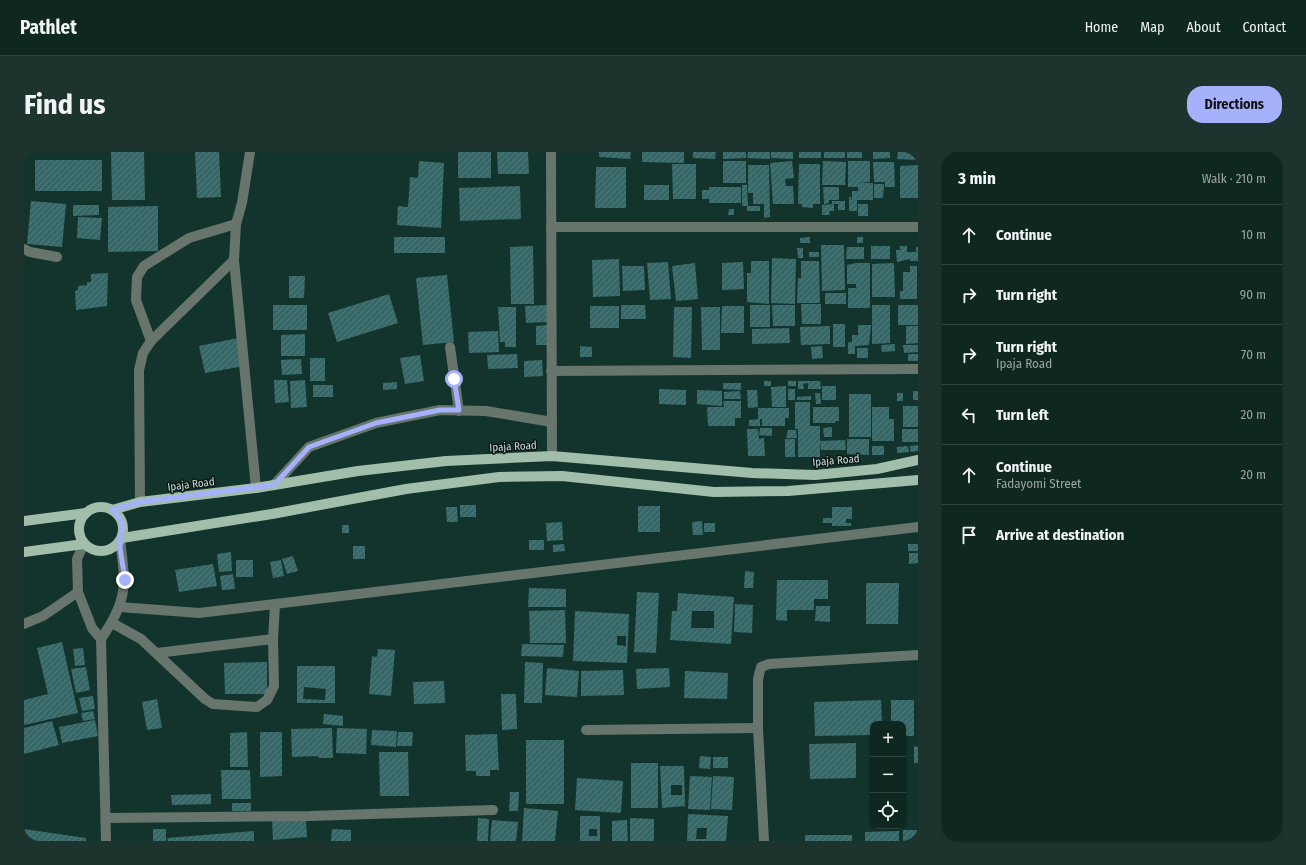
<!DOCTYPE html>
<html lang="en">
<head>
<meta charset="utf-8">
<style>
  body { margin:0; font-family:"Fira Sans Condensed",sans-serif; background:#1c332e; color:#f1f3f6 }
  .controls { position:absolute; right:12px; bottom:12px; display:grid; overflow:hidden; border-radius:8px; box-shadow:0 1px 3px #0004 }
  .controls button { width:36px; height:36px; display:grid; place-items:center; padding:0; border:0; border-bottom:1px solid #2e443f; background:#0e2721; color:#f1f3f6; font:20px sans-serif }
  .stop { position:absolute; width:12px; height:12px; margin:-9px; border:3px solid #a6b1fc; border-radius:50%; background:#fff }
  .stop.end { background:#a6b1fc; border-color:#fff; box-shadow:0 1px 4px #0008 }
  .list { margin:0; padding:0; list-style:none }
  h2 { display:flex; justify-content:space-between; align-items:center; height:52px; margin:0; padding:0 16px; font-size:17px }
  h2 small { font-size:13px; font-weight:400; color:#9ba5a5 }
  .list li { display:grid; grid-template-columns:26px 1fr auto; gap:12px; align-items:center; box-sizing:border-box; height:60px; padding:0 16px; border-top:1px solid #2e443f }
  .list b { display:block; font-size:15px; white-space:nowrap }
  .list p { margin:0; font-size:13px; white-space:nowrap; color:#9ba5a5 }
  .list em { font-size:13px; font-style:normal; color:#9ba5a5 }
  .icon { flex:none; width:22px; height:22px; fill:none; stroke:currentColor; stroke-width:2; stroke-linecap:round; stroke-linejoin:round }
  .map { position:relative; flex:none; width:894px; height:689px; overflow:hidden; border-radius:16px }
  header { display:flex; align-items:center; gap:24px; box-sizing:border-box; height:56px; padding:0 20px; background:#0e2721; border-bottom:1px solid #2e443f }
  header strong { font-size:19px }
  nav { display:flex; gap:22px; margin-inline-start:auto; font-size:14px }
  .intro { display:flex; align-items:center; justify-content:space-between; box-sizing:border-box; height:96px; padding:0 24px }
  h1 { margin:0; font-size:28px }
  .button { padding:10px 18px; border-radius:16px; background:#a6b1fc; color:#111; font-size:14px; font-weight:700 }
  main { display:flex; gap:24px; padding:0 24px }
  aside { flex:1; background:#0e2721; border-radius:16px; box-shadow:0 1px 3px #0004 }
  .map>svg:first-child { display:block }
  .building { fill:url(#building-hatch); fill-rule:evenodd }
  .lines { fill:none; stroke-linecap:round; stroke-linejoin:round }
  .minor { stroke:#67756c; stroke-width:10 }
  .major { stroke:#a0beaa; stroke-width:10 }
  .route { stroke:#a6b1fc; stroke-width:5 }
  .labels { text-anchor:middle; stroke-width:3; stroke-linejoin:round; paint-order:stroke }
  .street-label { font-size:11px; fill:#c9dbd5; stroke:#0a1815 }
</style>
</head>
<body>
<header>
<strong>Pathlet</strong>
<nav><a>Home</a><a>Map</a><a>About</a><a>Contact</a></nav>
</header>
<div class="intro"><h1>Find us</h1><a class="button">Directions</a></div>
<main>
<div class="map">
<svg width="894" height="689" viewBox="0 0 894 689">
  <defs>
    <pattern id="building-hatch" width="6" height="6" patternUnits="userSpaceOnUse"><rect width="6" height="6" fill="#386767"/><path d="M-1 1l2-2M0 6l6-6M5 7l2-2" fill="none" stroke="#537c7c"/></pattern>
  </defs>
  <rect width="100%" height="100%" fill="#12342c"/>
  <g class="building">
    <path d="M87 0H120L121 48H88Z"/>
    <path d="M171 0H195L197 45 173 46Z"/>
    <rect x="434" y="0" width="33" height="26"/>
    <path d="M473 0H504L505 22H474Z"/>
    <path d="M575 0H607L606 7 575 5Z"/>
    <path d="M618 0H660V11L618 10Z"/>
    <path d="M669 0H692L691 7 669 6Z"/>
    <path d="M699 0H722V6L699 7Z"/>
    <path d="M724 0H746V7L723 6Z"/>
    <path d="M747 0H769V7L747 6Z"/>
    <rect x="775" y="0" width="22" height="6"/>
    <rect x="800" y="0" width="21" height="6"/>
    <rect x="823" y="0" width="15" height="6"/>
    <path d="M849 0H866V6L849 7Z"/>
    <path d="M874 0H894V8L873 7Z"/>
    <rect x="11" y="8" width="67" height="31"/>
    <path d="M395 9 420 11 417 76 373 73 374 54 384 55 386 25 394 26Z"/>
    <rect x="699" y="9" width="23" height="22"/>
    <path d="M768 9 770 26 761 27 762 34H769L770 52H749L746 11Z"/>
    <path d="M799 9 822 10 821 33H798Z"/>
    <path d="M824 9H846V30L834 31H849V48H828V39H834V35H824Z"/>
    <path d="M849 10H870L871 35H861V30H850Z"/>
    <path d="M648 12H672V47H649Z"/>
    <path d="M775 12H796V52H789V56L778 55V52H774Z"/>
    <path d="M724 13H745L746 65 740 66V52H729V41H724Z"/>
    <path d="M894 13V46H876V14Z"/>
    <path d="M572 15H602V56H571Z"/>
    <path d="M850 32H860L859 46H850Z"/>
    <rect x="620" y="33" width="25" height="15"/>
    <path d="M718 33H723L724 54H718Z"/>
    <path d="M496 34 497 67 436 69 435 36Z"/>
    <path d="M685 35H717V51H685V47H678V38H685Z"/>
    <path d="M799 35H815V48H805V51L800 52Z"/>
    <path d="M825 45H827V48H833V59H825Z"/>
    <path d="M7 49 42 52 38 95 3 92Z"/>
    <path d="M808 49H821V58H814V52H808Z"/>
    <path d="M810 52V59H805L806 63H798V53Z"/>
    <rect x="834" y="52" width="10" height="12"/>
    <path d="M49 53H75V63L49 64Z"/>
    <path d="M134 54V99L84 100V55Z"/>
    <rect x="723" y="54" width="13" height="5"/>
    <path d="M705 57H710V63H704Z"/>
    <path d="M54 65 78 66 76 88 53 86Z"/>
    <rect x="370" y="85" width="51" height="16"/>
    <path d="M786 85V91H776V86Z"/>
    <rect x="833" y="85" width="6" height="6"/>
    <path d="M797 93H820L821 138 798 139Z"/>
    <path d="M509 94 510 152H487L486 95Z"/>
    <rect x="847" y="94" width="19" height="13"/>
    <path d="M876 94H883V100H892V95H894V109H886V107L873 110 872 98H876Z"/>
    <path d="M823 95H840V107H822Z"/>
    <path d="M773 96H779V106H774Z"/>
    <rect x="785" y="100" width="10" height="5"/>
    <path d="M748 106 772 107 771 152 747 151Z"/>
    <path d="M595 107 596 144 569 145 568 108Z"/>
    <path d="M727 109H745V152L723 150V121H727Z"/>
    <path d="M777 109H795L796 151H773L774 126H777Z"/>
    <path d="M644 110 647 147 626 148 623 111Z"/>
    <path d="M719 110 720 137 698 138V111Z"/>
    <path d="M671 111 674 147 652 149 648 114Z"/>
    <path d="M832 111H846V156H824V136H832V132H823V113Z"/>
    <path d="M870 111 871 145H848V112Z"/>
    <path d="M598 114H620L621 138 599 139Z"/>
    <path d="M886 114H893V147H876V139H879V120H886Z"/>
    <path d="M84 121 83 154 52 158 51 139 54 138V134L63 133V130H67V122Z"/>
    <path d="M423 123 430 190 399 193 392 126Z"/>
    <path d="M265 124H281L280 146H265Z"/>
    <rect x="801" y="141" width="21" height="11"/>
    <path d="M365 142 374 171 313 190 304 161Z"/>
    <path d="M777 152H797V172H778Z"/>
    <rect x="249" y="153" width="34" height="25"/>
    <path d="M523 153 524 170 502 171 501 154Z"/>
    <path d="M597 153H621L622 167H597Z"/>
    <rect x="726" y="153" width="20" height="22"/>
    <path d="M748 153H771V174H749Z"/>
    <path d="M848 153H866V191L848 192Z"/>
    <rect x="874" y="153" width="20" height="20"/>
    <rect x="566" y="154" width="29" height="22"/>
    <path d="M698 154H720V181H697Z"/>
    <path d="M474 155H492V195H481V190H476Z"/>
    <path d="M650 155H668L667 206 649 205Z"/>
    <path d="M677 155H696V198H678Z"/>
    <rect x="809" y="172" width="12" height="23"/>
    <path d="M523 173 524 193H512V174Z"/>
    <path d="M834 173H847L845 193 831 194V202H824V190H828V183H834Z"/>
    <path d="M806 174V192L777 193 776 175Z"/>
    <path d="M882 174H894V191L882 192Z"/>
    <path d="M765 176 766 191 728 192V177Z"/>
    <path d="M474 179 475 200 445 201 444 180Z"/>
    <path d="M281 182V204H257V183Z"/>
    <path d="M214 186 220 214 181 221 175 194Z"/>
    <path d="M871 192V199L858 200 857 193Z"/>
    <path d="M879 193H894V200L880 201Z"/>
    <path d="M556 194 568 195V205H556Z"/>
    <path d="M798 194 799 206 788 207 787 195Z"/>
    <rect x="833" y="196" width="11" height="10"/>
    <path d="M493 202 494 216 464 217 463 203Z"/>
    <rect x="884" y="202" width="10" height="7"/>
    <path d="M396 203 400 229 381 232 376 206Z"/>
    <rect x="286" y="206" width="15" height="23"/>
    <path d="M277 207 278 222 258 223 257 208Z"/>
    <path d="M518 208 519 224 500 225V209Z"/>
    <path d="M250 228H263L265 250 251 251Z"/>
    <path d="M281 228 283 255 267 256 266 229Z"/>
    <rect x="740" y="229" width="7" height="5"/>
    <rect x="764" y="229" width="8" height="5"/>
    <path d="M774 229H796L797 237H784V231L779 232 780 237H774Z"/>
    <path d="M373 230V237L359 238V231Z"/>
    <path d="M699 231H717V238L699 237Z"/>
    <rect x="289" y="233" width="20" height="12"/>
    <path d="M762 234V255H748L747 235Z"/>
    <rect x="798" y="234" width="14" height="14"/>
    <path d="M635 237 662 238V253L635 252Z"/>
    <rect x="764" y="237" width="7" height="11"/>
    <path d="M673 238 698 239V254L673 252Z"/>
    <path d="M723 238H733L734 255 724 256Z"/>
    <path d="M716 239 717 247H700V240Z"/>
    <rect x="889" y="239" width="5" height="9"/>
    <path d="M791 241H796L797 252H792Z"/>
    <rect x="873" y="241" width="6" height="8"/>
    <rect x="825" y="242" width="22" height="43"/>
    <path d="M787 244V248H773V245Z"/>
    <path d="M699 249H717V266H711V274H684L683 255H700Z"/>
    <path d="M771 250H786V274H796V305H774V277H771Z"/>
    <rect x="879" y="254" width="15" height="21"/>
    <path d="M789 255H815V269H811V271H789Z"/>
    <path d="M848 255H865V267H870V289H848Z"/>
    <path d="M734 256H765V266H761V274H738V267H734Z"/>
    <path d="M736 267V274H725V268Z"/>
    <path d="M808 275V285H800L799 276Z"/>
    <path d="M736 276H748V284L735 283Z"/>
    <path d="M723 277H734L735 287 740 286 741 304H724Z"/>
    <rect x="878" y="277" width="16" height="13"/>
    <path d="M764 278H772L773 286H762Z"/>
    <rect x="761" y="287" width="10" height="18"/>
    <path d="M823 287H845V303L823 302Z"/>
    <path d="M821 288 822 298H797L796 289Z"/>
    <path d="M894 293V299L886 300V294Z"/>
    <rect x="848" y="294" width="12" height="9"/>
    <path d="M884 294 885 300 873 301V295Z"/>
    <rect x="436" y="353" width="16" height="12"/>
    <rect x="614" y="354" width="22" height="26"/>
    <path d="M422 355H433L434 370H423Z"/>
    <path d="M808 355H828V367H822V371H827V374H808V371H799V366H808Z"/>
    <path d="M678 369 679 383H669L668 370Z"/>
    <path d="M538 370 539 388 523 389 522 371Z"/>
    <rect x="680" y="371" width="11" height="9"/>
    <rect x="318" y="373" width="7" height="8"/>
    <rect x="505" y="388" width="15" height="10"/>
    <path d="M540 392 541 399 529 400V393Z"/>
    <rect x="884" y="392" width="10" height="7"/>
    <rect x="329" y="394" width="12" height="13"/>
    <path d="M207 400 208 419 195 420 193 402Z"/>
    <path d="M885 401H894V411L885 412Z"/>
    <path d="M269 404 274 419 263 422 258 407Z"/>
    <rect x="212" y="408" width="17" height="17"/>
    <path d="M257 408 260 424 249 426 246 410Z"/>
    <path d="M189 412 193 434 155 440 151 418Z"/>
    <path d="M721 419 730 420 729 436H720Z"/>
    <path d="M209 422 211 437 198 438 196 424Z"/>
    <path d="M753 428H804V447H790V458H763V469L752 468Z"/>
    <path d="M842 431H875L874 472H842Z"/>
    <path d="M505 436 542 437V455H504Z"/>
    <path d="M613 440 635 441 632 501 610 500Z"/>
    <path d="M654 441 710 445 707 492 646 488 648 459H653ZM668 459H690V476H667Z"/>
    <path d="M711 452 729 453 728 481 710 480Z"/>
    <path d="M792 454H806V470L791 469Z"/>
    <path d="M541 458 542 491H506L505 459Z"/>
    <path d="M551 459 605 462 603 511 549 509ZM593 484H602V494L593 493Z"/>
    <path d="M38 490 54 561 0 573V548L24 542 13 496Z"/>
    <path d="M498 492 540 493 539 505 497 504Z"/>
    <path d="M59 496 61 513 51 514 49 497Z"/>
    <path d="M354 497 371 498 367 544 345 542 348 504 353 505Z"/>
    <path d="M243 510V542H201L200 511Z"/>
    <path d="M501 510 519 511 518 551H500Z"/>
    <path d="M273 514H311V551H273ZM280 535 302 537 301 548 279 547Z"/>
    <path d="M62 515 66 538 52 541 47 517Z"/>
    <path d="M523 516 555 519 553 545 521 543Z"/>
    <path d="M645 516 646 535 613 537 612 517Z"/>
    <path d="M599 518 600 543 557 544V519Z"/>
    <path d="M661 519 704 521 703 547 660 546Z"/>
    <path d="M420 529 421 551 390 552 389 530Z"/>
    <path d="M477 542H492L493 577 478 578Z"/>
    <path d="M69 544 71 557 58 559 55 546Z"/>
    <path d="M133 547 138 576 123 578 118 550Z"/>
    <path d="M857 548 858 572H849V583L791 584 790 550Z"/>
    <path d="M867 548H890V584H879V572H867Z"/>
    <path d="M69 559 71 567 59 569 57 561Z"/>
    <path d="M300 562 319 564V574L299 572Z"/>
    <path d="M71 568 74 584 38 591 35 575Z"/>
    <path d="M28 569 35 593 0 602V576Z"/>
    <path d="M308 576 309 606H295L294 604 268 605 267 577Z"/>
    <path d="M313 576 343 577 342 602 312 601Z"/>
    <path d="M348 578 373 579 372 595 347 593Z"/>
    <path d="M223 580 224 615H206V581Z"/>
    <path d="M236 580H258V624L236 625Z"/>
    <path d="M374 580H389L388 594H373Z"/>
    <path d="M473 582 475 618H466V624H452V619H442L441 583Z"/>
    <rect x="502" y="588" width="38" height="64"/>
    <path d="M832 591V626L786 627 785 592Z"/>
    <path d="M890 594 894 595V611H890Z"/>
    <path d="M355 600H384L385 644H356Z"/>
    <path d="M676 604 687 605 686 617 675 616Z"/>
    <rect x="689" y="605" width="15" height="11"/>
    <rect x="607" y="611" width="27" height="45"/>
    <path d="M636 614H660L661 654 638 656ZM647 633H658V643H647Z"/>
    <path d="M197 618H226L227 647H198Z"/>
    <path d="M666 624 688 625 686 658 664 657Z"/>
    <path d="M689 624 710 625 708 658 687 657Z"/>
    <path d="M553 626 599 629 597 661 551 658Z"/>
    <path d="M486 640H495L494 659H485Z"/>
    <path d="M187 642V652L148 653 147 643Z"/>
    <rect x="208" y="651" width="19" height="8"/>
    <path d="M500 656 534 659 531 689H498Z"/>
    <path d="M664 662 704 664 702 689H663ZM673 676H683L682 687H672Z"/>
    <path d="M556 664H576V689H556ZM565 677H573V684H565Z"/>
    <path d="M454 666 465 667 464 689H453Z"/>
    <path d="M606 666 630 667V689H606Z"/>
    <path d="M282 667 283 685 249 688 248 669Z"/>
    <path d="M468 668 494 670 492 689H466Z"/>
    <path d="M603 668 604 689H588V669Z"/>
    <path d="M0 677 62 686V689H0Z"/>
    <rect x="129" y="677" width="13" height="12"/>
    <path d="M308 677 327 678V689H307Z"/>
    <rect x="879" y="678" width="15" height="11"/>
    <path d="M230 679V689H144L143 686Z"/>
    <path d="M875 679V689H841V680Z"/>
    <rect x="781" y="683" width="47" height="6"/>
  </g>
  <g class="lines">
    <g class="minor">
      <path d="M226 0 218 51 212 72 210 108 232 336"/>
      <path d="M527 0 528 304"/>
      <path d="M527 75H894"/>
      <path d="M0 97 6 100 33 105"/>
      <path d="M127 189 112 148 113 125 120 114 165 86 212 72"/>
      <path d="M426 195 435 259"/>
      <path d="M527 219 894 217"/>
      <path d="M250 333 285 295 352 271 416 258 462 259 528 270"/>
      <path d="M116 350 115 218 119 201 127 189 210 108"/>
      <path d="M60 392 53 407 54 440 68 476 77 487"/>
      <path d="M96 455 175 461 894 375"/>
      <path d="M88 471 117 487 181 547 189 552 233 555 243 548 250 534 249 487 251 452"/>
      <path d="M0 472 19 464 54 440"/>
      <path d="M77 487 82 689"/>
      <path d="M77 487C104 448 102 434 96 388"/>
      <path d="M133 501 249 487"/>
      <path d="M562 578 734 576"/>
      <path d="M82 666 286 664 469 658"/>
      <path d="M740 689 734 576V527L737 515 745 512 894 503"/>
    </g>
    <g class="major">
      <circle cx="77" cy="377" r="22"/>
      <path d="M88 358 116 350 232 336 334 319 422 309 528 304 728 321 791 323 853 317 894 308"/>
      <path d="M0 369 62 361"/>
      <path d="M98 386 248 362 382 337 475 325 538 324 690 340 764 339 894 328"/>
      <path d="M0 400 60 392"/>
    </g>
  </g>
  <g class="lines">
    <path class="route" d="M101 428C100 417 95 398 96 389 99 374 101 369 88 358L116 350 250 333 285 295 352 271 416 258H435L430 227"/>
  </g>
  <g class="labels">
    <g class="street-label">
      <text transform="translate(489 294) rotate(-3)" y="4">Ipaja Road</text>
      <text transform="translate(812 308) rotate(-5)" y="4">Ipaja Road</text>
      <text transform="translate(167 332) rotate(-7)" y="4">Ipaja Road</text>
    </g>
  </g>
</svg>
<div class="controls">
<button>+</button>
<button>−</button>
<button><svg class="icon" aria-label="locate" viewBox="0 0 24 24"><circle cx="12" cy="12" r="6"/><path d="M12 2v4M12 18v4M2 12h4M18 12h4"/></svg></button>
</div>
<div class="stop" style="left:430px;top:227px"></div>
<div class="stop end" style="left:101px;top:428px"></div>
</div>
<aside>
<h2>3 min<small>Walk · 210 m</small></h2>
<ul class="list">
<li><svg class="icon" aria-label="ahead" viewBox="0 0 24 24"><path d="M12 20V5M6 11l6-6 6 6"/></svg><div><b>Continue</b></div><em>10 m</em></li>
<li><svg class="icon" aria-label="right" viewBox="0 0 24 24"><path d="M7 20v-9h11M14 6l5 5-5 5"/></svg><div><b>Turn right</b></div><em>90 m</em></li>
<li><svg class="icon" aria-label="right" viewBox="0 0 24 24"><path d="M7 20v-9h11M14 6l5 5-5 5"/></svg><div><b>Turn right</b><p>Ipaja Road</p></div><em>70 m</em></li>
<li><svg class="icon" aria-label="left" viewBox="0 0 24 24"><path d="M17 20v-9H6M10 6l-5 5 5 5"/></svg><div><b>Turn left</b></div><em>20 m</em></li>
<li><svg class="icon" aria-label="ahead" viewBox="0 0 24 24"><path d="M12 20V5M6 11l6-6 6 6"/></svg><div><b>Continue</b><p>Fadayomi Street</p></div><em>20 m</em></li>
<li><svg class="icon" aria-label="arrive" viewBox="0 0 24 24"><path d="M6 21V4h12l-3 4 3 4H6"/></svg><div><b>Arrive at destination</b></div></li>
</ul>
</aside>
</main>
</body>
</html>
